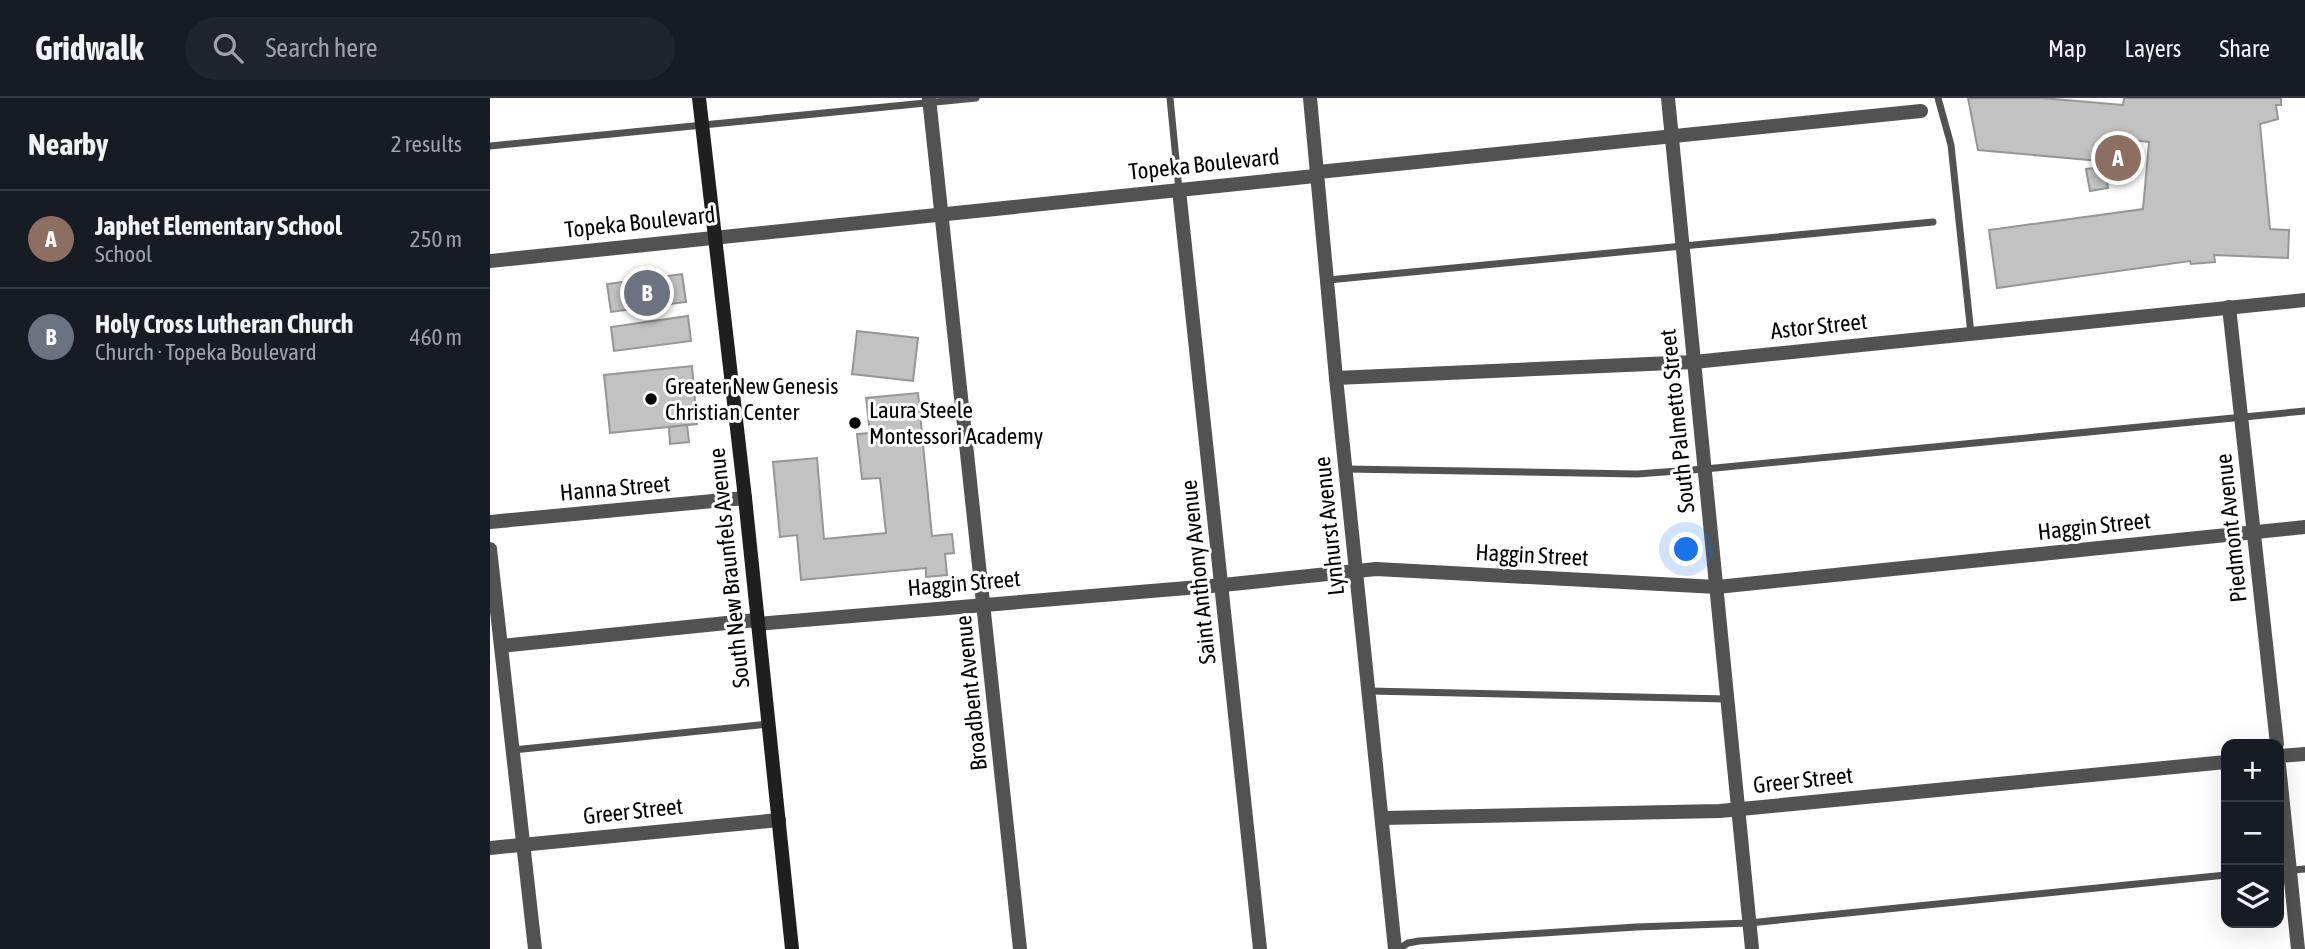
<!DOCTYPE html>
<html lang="en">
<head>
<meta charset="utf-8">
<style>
  body { margin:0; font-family:"Asap Condensed",sans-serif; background:#20242c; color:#f1f3f6 }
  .controls { position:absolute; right:21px; bottom:21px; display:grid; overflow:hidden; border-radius:14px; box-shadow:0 7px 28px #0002 }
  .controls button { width:63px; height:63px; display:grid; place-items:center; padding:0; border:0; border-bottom:2px solid #363941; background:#171b24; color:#f1f3f6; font:35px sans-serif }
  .you { position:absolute; left:1197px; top:452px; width:24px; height:24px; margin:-18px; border:5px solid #fff; border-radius:50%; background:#1a73e8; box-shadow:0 0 0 10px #1a73e833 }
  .badge { display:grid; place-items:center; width:46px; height:46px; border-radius:50%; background:#858687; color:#fff; font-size:23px; font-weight:700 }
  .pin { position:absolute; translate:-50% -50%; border:4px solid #fff; box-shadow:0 2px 7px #0006 }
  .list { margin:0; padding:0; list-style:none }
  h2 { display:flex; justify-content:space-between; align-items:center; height:91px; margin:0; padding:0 28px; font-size:30px }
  h2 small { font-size:23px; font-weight:400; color:#9ea1a6 }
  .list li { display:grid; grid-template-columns:46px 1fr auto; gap:21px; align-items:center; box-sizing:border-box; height:98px; padding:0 28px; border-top:2px solid #363941 }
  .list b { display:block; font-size:26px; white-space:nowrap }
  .list p { margin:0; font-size:23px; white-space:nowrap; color:#9ea1a6 }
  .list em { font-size:23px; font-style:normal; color:#9ea1a6 }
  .icon { flex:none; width:38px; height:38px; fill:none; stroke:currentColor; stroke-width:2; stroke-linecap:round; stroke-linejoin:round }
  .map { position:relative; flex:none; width:1815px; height:851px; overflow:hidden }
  header { display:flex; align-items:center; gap:42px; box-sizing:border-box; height:98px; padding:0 35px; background:#171b24; border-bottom:2px solid #363941 }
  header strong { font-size:33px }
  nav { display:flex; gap:38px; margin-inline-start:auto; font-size:24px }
  .search { width:490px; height:63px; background:#20242c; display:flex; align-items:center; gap:18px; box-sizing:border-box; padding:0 24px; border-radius:38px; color:#9ea1a6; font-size:26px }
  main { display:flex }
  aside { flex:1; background:#171b24 }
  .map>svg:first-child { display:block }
  .building { fill:#c2c2c2; stroke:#969696; stroke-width:2 }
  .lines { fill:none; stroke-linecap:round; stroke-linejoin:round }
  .lane { stroke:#525252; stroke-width:7 }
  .street { stroke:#525252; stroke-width:14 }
  .secondary { stroke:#1f1f1f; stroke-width:14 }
  .poi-dot { fill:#000; stroke:#fff; stroke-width:2.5 }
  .labels { text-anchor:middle; stroke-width:6; stroke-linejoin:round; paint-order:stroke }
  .street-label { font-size:23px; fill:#000; stroke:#fff }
  .poi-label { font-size:23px; fill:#000; stroke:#fff; text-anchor:start }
</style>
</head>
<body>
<header>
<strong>Gridwalk</strong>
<div class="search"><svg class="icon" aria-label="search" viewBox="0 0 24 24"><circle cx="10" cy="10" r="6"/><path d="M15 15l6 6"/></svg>Search here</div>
<nav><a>Map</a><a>Layers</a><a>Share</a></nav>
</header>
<main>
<aside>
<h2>Nearby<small>2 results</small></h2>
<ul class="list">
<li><span class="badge" style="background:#8d6e63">A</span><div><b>Japhet Elementary School</b><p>School</p></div><em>250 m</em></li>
<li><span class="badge" style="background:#6b7280">B</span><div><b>Holy Cross Lutheran Church</b><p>Church · Topeka Boulevard</p></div><em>460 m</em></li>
</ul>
</aside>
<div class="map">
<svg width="1815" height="851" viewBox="0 0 1815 851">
  <rect width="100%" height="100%" fill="#fff"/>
  <g class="building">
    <path d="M1478 0H1552L1633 7 1634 0H1791V7H1786L1788 21 1770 26 1780 131 1799 132 1798 160 1724 157 1725 164 1701 166 1700 163 1507 190 1499 132 1653 111 1659 44 1623 40 1621 64 1488 52Z"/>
    <path d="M1615 69 1618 90 1600 93 1596 71Z"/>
    <path d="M192 176 196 204 121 214 117 186Z"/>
    <path d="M198 218 201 243 124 253 121 229Z"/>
    <path d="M367 233 428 240 423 283 362 276Z"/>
    <path d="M202 268 207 326 120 335 114 277Z"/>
    <path d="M428 295 442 438 462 436 464 455 455 456 457 477 436 479V470L311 482 307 437 290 439 283 364 327 360 334 441 396 435 390 380 372 381 367 336 380 335 376 300Z"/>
    <path d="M197 327 199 344 180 346 179 329Z"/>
  </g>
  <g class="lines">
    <g class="lane">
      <path d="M680 0 689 92"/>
      <path d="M1448 0 1461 47 1481 236"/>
      <path d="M0 48 486 0"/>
      <path d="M838 182 1443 124"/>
      <path d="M856 371 1147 376 1215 371 1815 313"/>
      <path d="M879 593 1238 601"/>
      <path d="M23 652 279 626"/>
      <path d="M1789 773 1815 771"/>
      <path d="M909 851 918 845 929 843 1146 829 1259 825 1736 777"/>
    </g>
    <g class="street">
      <path d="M439 0 530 851"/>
      <path d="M820 0 846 280 905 851"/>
      <path d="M1178 0 1262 851"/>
      <path d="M689 92 770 851"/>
      <path d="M0 163 825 78 828 74 1431 13"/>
      <path d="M1739 209 1787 646"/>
      <path d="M846 280 1204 264 1815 202"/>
      <path d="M0 424 255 400"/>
      <path d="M0 451 45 851"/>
      <path d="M267 526 733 487 886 471 1227 489 1815 429"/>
      <path d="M11 548 266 522"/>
      <path d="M1789 658 1815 656"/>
      <path d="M1789 667 1808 851"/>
      <path d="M893 720 1230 713 1736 664"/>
      <path d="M0 750 289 722"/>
    </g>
    <path class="secondary" d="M209 0 255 400 302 851"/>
  </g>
  <g class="poi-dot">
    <circle cx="161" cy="301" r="7"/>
    <circle cx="365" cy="325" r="7"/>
  </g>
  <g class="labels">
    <g class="street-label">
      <text transform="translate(714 66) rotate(-6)" y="8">Topeka Boulevard</text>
      <text transform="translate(150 124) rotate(-6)" y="8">Topeka Boulevard</text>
      <text transform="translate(1329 228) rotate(-6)" y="8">Astor Street</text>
      <text transform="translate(1187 323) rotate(-96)" y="8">South Palmetto Street</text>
      <text transform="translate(125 390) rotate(-5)" y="8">Hanna Street</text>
      <text transform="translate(839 428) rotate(-96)" y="8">Lynhurst Avenue</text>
      <text transform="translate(1604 428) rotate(-6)" y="8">Haggin Street</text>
      <text transform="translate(1741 430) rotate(-96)" y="8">Piedmont Avenue</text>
      <text transform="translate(1042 457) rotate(3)" y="8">Haggin Street</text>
      <text transform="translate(239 470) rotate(-96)" y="8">South New Braunfels Avenue</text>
      <text transform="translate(708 474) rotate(-96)" y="8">Saint Anthony Avenue</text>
      <text transform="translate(474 485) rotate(-5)" y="8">Haggin Street</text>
      <text transform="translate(481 595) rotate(-96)" y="8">Broadbent Avenue</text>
      <text transform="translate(1313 682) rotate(-6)" y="8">Greer Street</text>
      <text transform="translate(143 713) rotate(-6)" y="8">Greer Street</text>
    </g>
    <g class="poi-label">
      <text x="175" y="296">Greater New Genesis<tspan x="175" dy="26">Christian Center</tspan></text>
      <text x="379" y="320">Laura Steele<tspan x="379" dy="26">Montessori Academy</tspan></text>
    </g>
  </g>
</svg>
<div class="controls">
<button>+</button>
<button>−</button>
<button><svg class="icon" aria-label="layers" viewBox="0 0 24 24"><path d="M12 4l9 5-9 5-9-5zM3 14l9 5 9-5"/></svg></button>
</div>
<div class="you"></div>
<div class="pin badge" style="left:1628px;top:60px;background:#8d6e63">A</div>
<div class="pin badge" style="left:157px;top:195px;background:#6b7280">B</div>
</div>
</main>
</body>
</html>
